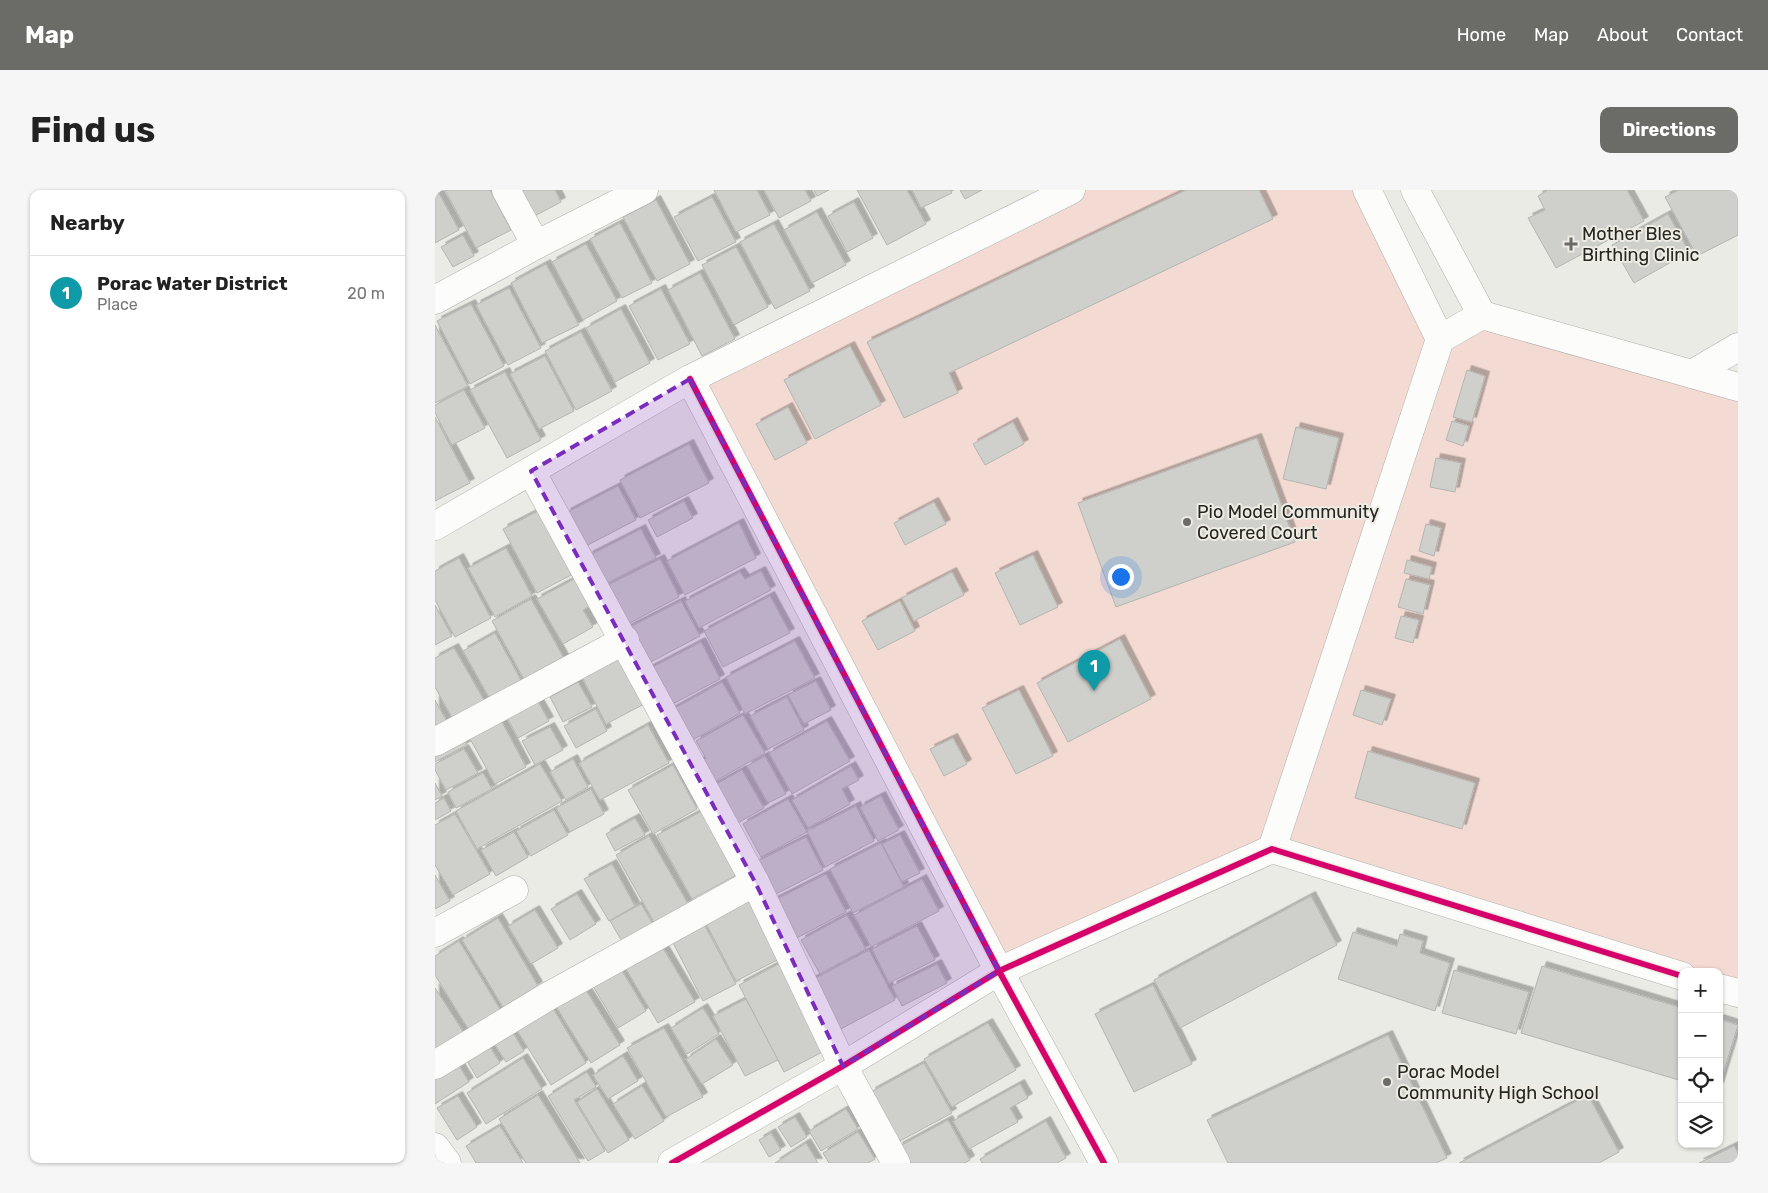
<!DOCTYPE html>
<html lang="en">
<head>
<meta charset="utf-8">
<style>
  body { margin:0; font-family:Rubik,sans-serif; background:#f6f6f6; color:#222 }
  .controls { position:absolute; right:15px; bottom:15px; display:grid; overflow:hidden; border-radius:10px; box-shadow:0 1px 4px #0004 }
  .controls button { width:45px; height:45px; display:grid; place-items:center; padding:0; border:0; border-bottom:1px solid #e0e0e0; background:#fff; color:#222; font:25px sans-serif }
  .you { position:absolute; left:685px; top:386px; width:18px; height:18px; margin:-12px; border:4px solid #fff; border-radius:50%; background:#1a73e8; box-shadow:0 0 0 8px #1a73e833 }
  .badge { display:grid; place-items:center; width:32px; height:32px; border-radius:50%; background:#6b6b67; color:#fff; font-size:16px; font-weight:700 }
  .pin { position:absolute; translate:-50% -41px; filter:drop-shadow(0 1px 2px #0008) }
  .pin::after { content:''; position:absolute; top:26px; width:18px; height:15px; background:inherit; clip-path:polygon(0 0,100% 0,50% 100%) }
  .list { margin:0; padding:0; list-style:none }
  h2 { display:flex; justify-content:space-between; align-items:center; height:65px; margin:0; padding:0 20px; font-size:21px }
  h2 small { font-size:16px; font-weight:400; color:#767676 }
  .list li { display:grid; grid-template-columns:32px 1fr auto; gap:15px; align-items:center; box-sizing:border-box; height:75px; padding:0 20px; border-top:1px solid #e0e0e0 }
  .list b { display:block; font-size:19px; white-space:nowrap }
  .list p { margin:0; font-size:16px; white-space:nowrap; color:#767676 }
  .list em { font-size:16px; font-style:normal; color:#767676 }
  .icon { flex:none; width:28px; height:28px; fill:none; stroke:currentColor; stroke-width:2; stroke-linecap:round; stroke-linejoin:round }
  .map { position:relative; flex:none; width:1303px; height:973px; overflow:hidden; border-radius:10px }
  header { display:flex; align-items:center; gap:30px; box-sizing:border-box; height:70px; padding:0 25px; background:#6b6b67; color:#fff }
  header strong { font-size:24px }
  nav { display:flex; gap:28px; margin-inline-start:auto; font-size:18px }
  .intro { display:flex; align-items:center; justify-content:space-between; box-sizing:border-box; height:120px; padding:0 30px }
  h1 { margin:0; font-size:35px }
  .button { padding:12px 22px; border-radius:10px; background:#6b6b67; color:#fff; font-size:18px; font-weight:700 }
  main { display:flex; gap:30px; padding:0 30px }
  aside { flex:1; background:#fff; border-radius:10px; box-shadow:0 1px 4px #0004 }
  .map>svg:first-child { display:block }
  .green { fill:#f3dad3 }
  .building { fill:#cfd0cc; stroke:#b4b5b1; filter:url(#shadow) }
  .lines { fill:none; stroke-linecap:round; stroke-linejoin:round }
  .minor-casing { stroke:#b0b0ac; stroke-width:29 }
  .minor { stroke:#fcfcfb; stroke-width:28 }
  .cycleway-casing { stroke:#eeece3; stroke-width:9 }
  .cycleway { stroke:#d6006c; stroke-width:6 }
  .marked { fill:#7b2cbf; fill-opacity:0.2; stroke:#7b2cbf; stroke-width:4; stroke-dasharray:10 6; stroke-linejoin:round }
  .poi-dot { fill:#6b6b67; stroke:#eeece3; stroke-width:2 }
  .labels { text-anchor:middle; stroke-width:4; stroke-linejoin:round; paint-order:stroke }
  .poi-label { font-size:18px; fill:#262622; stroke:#eeece3; text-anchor:start }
</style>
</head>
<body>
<header>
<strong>Map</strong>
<nav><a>Home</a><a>Map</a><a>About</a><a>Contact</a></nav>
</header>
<div class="intro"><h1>Find us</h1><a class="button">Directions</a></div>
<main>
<aside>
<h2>Nearby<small></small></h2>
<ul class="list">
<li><span class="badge" style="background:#0f9aa8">1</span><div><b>Porac Water District</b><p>Place</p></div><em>20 m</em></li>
</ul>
</aside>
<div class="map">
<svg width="1303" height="973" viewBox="0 0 1303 973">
  <defs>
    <filter id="shadow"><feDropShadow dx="4.5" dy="-4.5" stdDeviation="0" flood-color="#0004"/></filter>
  </defs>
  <rect width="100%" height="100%" fill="#ebebe6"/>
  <path class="green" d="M636 0H932L1005 149 1047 125 1303 197V803L1284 798V782H1247L837 659 564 781 255 189Z"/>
  <g class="building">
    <path d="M0 0H2L24 40 0 53Z"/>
    <path d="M10 0H55L76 40 41 58Z"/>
    <path d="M74 0H120L126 12 90 31Z"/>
    <path d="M279 0H322L335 25 301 42Z"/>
    <path d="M329 0H370L376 11 344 28Z"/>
    <path d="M379 0H394L382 6Z"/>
    <path d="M422 0H472L491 34 452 55Z"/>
    <path d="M477 0H515L517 3 486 18Z"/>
    <path d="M525 0H547L530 9Z"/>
    <path d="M751 0H824L838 29 514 183 523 203 469 228 432 152Z"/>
    <path d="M1113 0H1192L1209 31 1121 78 1093 28 1110 20 1103 6Z"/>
    <path d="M1244 0H1303V45L1262 66 1230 7Z"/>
    <path d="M277 7 301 52 263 71 239 27Z"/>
    <path d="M221 10 255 74 222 91 188 27Z"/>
    <path d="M419 12 438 48 412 62 393 26Z"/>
    <path d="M382 22 411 75 377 93 349 40Z"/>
    <path d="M1233 24 1254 62 1199 93 1177 55Z"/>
    <path d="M185 33 217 93 187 108 155 49Z"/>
    <path d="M339 34 375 101 340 119 305 52Z"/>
    <path d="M28 45 39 66 18 77 6 57Z"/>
    <path d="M151 54 182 111 148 130 117 72Z"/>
    <path d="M301 57 333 117 299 135 267 75Z"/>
    <path d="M111 74 144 135 107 153 76 93Z"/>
    <path d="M265 83 300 149 267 166 233 100Z"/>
    <path d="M74 98 106 158 73 175 41 115Z"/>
    <path d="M226 99 255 154 223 170 194 116Z"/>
    <path d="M36 114 69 176 35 194 2 131Z"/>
    <path d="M186 119 215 173 180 192 151 138Z"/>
    <path d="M0 135 33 196 0 213Z"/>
    <path d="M146 142 177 201 141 220 110 161Z"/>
    <path d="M415 156 446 215 380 249 349 190Z"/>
    <path d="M110 166 139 221 104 239 75 184Z"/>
    <path d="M1032 180 1050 186 1037 232 1018 227Z"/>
    <path d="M70 182 106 250 72 268 35 200Z"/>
    <path d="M29 200 50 238 17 255 0 223V215Z"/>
    <path d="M353 217 372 253 340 270 321 234Z"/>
    <path d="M0 227 35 293 0 311Z"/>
    <path d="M1017 231 1034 236 1028 256 1011 250Z"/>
    <path d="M578 232 589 254 550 275 538 254Z"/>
    <path d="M861 237 904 248 891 299 848 289Z"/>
    <path d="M822 248 860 352 681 417 643 313Z"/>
    <path d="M254 254 274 293 205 328 185 290Z"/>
    <path d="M1001 268 1026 273 1020 302 995 297Z"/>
    <path d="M183 296 201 330 149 357 131 323Z"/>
    <path d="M249 311 258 328 222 347 213 330Z"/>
    <path d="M499 312 511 334 470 355 459 333Z"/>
    <path d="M107 319 140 383 102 403 68 339Z"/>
    <path d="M304 333 321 368 250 405 232 371Z"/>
    <path d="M991 334 1006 338 999 366 984 361Z"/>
    <path d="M206 339 221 368 168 395 153 366Z"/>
    <path d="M71 358 97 406 60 427 33 378Z"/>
    <path d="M598 365 623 417 585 435 560 383Z"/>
    <path d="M24 368 56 428 20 447 0 410V381Z"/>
    <path d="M225 369 244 407 189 436 169 397Z"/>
    <path d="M972 370 997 377 994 389 969 383Z"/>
    <path d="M326 381 336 400 264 438 250 411 305 382 310 389Z"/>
    <path d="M517 382 529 405 479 431 467 408Z"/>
    <path d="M143 387 158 414 148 420 158 437 128 454 102 409Z"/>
    <path d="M971 389 995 395 988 424 963 417Z"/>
    <path d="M335 406 355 443 288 477 269 441Z"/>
    <path d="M96 409 131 472 91 493 57 431Z"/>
    <path d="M246 411 265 446 210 475 191 439Z"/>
    <path d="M465 411 480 441 443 460 427 431Z"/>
    <path d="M0 415 17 446 0 455Z"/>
    <path d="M966 426 984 430 978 453 960 448Z"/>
    <path d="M60 443 87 492 55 509 28 461Z"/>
    <path d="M685 449 716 509 633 552 602 493Z"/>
    <path d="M360 451 380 488 310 524 291 487Z"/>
    <path d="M266 452 285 489 232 517 212 480Z"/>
    <path d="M19 458 50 512 18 529 0 497V468Z"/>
    <path d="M185 458 213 512 171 534 143 479Z"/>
    <path d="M381 491 396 520 369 534 353 505Z"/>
    <path d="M143 492 157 517 128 532 115 507Z"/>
    <path d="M287 492 305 523 249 555 231 523Z"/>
    <path d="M584 500 618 566 581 584 547 518Z"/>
    <path d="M926 500 956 509 947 535 918 525Z"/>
    <path d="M97 501 114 531 83 548 67 518Z"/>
    <path d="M352 507 369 540 333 559 315 526Z"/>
    <path d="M0 510 15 537 0 546Z"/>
    <path d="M161 519 172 541 141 558 129 536Z"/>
    <path d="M61 521 91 577 60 594 29 538Z"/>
    <path d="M308 525 330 563 272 596 259 574 271 568 261 551Z"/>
    <path d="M392 531 415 571 357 604 334 563Z"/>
    <path d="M213 535 234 573 165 610 144 573Z"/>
    <path d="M115 537 128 560 100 575 87 551Z"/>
    <path d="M25 542 32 555 0 572V556Z"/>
    <path d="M518 548 532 574 509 586 495 559Z"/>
    <path d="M29 559 43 583 11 600 0 580V574Z"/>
    <path d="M933 561 1040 593 1027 639 920 608Z"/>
    <path d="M330 566 351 604 333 613 312 576Z"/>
    <path d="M138 569 153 597 131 610 115 582Z"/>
    <path d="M105 574 127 611 42 659 21 621Z"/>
    <path d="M238 575 262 619 218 644 193 600Z"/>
    <path d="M416 576 424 590 407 599 415 614 373 638 357 610Z"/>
    <path d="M307 580 329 618 294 638 272 599Z"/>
    <path d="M48 583 57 599 21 618 13 602Z"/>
    <path d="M0 593 7 606 0 610Z"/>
    <path d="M156 599 169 624 135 642 121 618Z"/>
    <path d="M446 606 464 640 443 651 425 617Z"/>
    <path d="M9 608 16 621 0 630V613Z"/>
    <path d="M353 609 372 642 326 667 308 634Z"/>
    <path d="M421 616 439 651 390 677 372 641Z"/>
    <path d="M271 619 305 683 257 709 222 645Z"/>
    <path d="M119 620 133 645 96 666 81 641Z"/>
    <path d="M20 624 55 684 18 705 0 675V635Z"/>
    <path d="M200 628 210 645 180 661 171 644Z"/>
    <path d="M79 642 93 667 61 686 46 660Z"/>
    <path d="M465 645 485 683 467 692 447 654Z"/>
    <path d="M214 646 253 714 219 732 181 665Z"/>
    <path d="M371 647 388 680 339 705 321 672Z"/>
    <path d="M446 653 469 697 418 723 395 679Z"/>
    <path d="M177 674 200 716 174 731 149 689Z"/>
    <path d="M391 684 411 722 358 750 338 711Z"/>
    <path d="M0 685 15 711 0 719Z"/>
    <path d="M487 689 504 721 436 757 419 725Z"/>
    <path d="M142 704 161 734 135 750 116 719Z"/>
    <path d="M311 706 344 769 301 791 268 728Z"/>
    <path d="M876 706 902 755 745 838 719 790Z"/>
    <path d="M206 714 219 736 188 753 175 731Z"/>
    <path d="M100 720 123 758 96 774 73 736Z"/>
    <path d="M412 725 431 759 385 784 366 750Z"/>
    <path d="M63 728 103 796 68 817 27 750Z"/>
    <path d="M269 734 301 794 268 811 237 751Z"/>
    <path d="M482 736 500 770 454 793 437 759Z"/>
    <path d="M918 742 962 756 965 744 988 751 985 763 1015 773 1000 821 903 789Z"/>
    <path d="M24 751 66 821 34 840 0 785V766Z"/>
    <path d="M225 753 260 812 223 833 188 774Z"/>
    <path d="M434 760 460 810 402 841 375 791Z"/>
    <path d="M349 771 395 858 349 882 304 795Z"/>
    <path d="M183 774 211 821 183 838 155 791Z"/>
    <path d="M502 774 512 793 467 816 457 796Z"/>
    <path d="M1107 776 1247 818V891L1086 843Z"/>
    <path d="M1019 780 1094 802 1081 844 1007 823Z"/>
    <path d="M718 795 757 874 699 902 660 824Z"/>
    <path d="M149 797 185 855 156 873 120 815Z"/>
    <path d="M0 798 31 846 0 865Z"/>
    <path d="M311 809 343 870 310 886 278 826Z"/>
    <path d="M116 815 151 873 116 895 80 837Z"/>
    <path d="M268 818 284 844 252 864 236 838Z"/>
    <path d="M1284 829 1303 835 1284 897Z"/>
    <path d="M72 833 89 861 71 872 53 844Z"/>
    <path d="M553 833 581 880 517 917 489 869Z"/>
    <path d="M229 838 268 907 231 927 192 858Z"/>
    <path d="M953 845 1012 968 1001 973H793L772 930Z"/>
    <path d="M281 849 298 875 267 894 251 869Z"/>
    <path d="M51 850 65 873 42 888 28 864Z"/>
    <path d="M18 866 34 892 0 914V878Z"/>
    <path d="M188 866 203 891 173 909 158 885Z"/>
    <path d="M88 868 107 899 51 934 32 903Z"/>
    <path d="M489 873 517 923 463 952 436 902Z"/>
    <path d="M152 882 161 897 139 910 170 961 153 971 113 906Z"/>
    <path d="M585 894 593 908 575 918 583 932 534 959 518 931Z"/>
    <path d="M207 896 229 931 200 949 178 914Z"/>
    <path d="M162 899 194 950 173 963 142 912Z"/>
    <path d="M103 905 145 973H91L64 929Z"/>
    <path d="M1153 905 1184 962 1164 973H1024Z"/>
    <path d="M23 906 42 937 22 950 2 918Z"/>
    <path d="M411 919 423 939 386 961 374 941Z"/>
    <path d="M360 927 372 947 356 957 343 937Z"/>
    <path d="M513 930 535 970 530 973H471L463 957Z"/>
    <path d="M611 931 631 968 622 973H547L545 969Z"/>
    <path d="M65 936 88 973H41L31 956Z"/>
    <path d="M423 942 440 969 433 973H394L388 963Z"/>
    <path d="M336 943 346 960 334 967 324 950Z"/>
    <path d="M371 953 383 973H340Z"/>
    <path d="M1299 956 1303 963V973H1264Z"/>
  </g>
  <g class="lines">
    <defs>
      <g id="minor">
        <path d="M71 0 101 55"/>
        <path d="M932 0 1005 149"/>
        <path d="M980 0 1047 125"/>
        <path d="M0 110 101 55 209 0"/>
        <path d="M1257 184 1303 157"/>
        <path d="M255 189 564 781 669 973"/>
        <path d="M96 281 320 692 408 876 461 973"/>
        <path d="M0 336 255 189 636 0"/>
        <path d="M0 552 190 450"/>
        <path d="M837 659 1005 149 1047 125 1303 197"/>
        <path d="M0 743 79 700"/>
        <path d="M1284 798 1303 803"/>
        <path d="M0 875 112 807 320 692"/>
        <path d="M0 957 12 973"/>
        <path d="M237 973 408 876 564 781 837 659 1247 786"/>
      </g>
    </defs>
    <use href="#minor" class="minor-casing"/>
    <use href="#minor" class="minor"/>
    <defs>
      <g id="cycleway">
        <path d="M255 189 564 781 669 973"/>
        <path d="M237 973 408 876 564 781 837 659 1247 786"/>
      </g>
    </defs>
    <use href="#cycleway" class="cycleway-casing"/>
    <use href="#cycleway" class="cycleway"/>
  </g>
  <path class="marked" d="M255 189 564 781 408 876 320 692 96 281Z"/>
  <g class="poi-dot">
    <path d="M1133.5 46.5h5v5h5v5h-5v5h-5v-5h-5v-5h5z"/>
    <circle cx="752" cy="332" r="5"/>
    <circle cx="952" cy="892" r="5"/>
  </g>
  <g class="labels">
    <g class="poi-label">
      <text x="1147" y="50">Mother Bles<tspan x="1147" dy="21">Birthing Clinic</tspan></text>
      <text x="762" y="328">Pio Model Community<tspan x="762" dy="21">Covered Court</tspan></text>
      <text x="962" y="888">Porac Model<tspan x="962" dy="21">Community High School</tspan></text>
    </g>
  </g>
</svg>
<div class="controls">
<button>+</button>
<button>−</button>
<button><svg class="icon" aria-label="locate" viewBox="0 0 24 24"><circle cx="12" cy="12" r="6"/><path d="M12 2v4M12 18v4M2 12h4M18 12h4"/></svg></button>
<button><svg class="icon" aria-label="layers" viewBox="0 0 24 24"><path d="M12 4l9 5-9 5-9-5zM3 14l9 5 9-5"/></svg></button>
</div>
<div class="you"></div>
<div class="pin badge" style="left:659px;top:501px;background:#0f9aa8">1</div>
</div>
</main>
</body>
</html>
